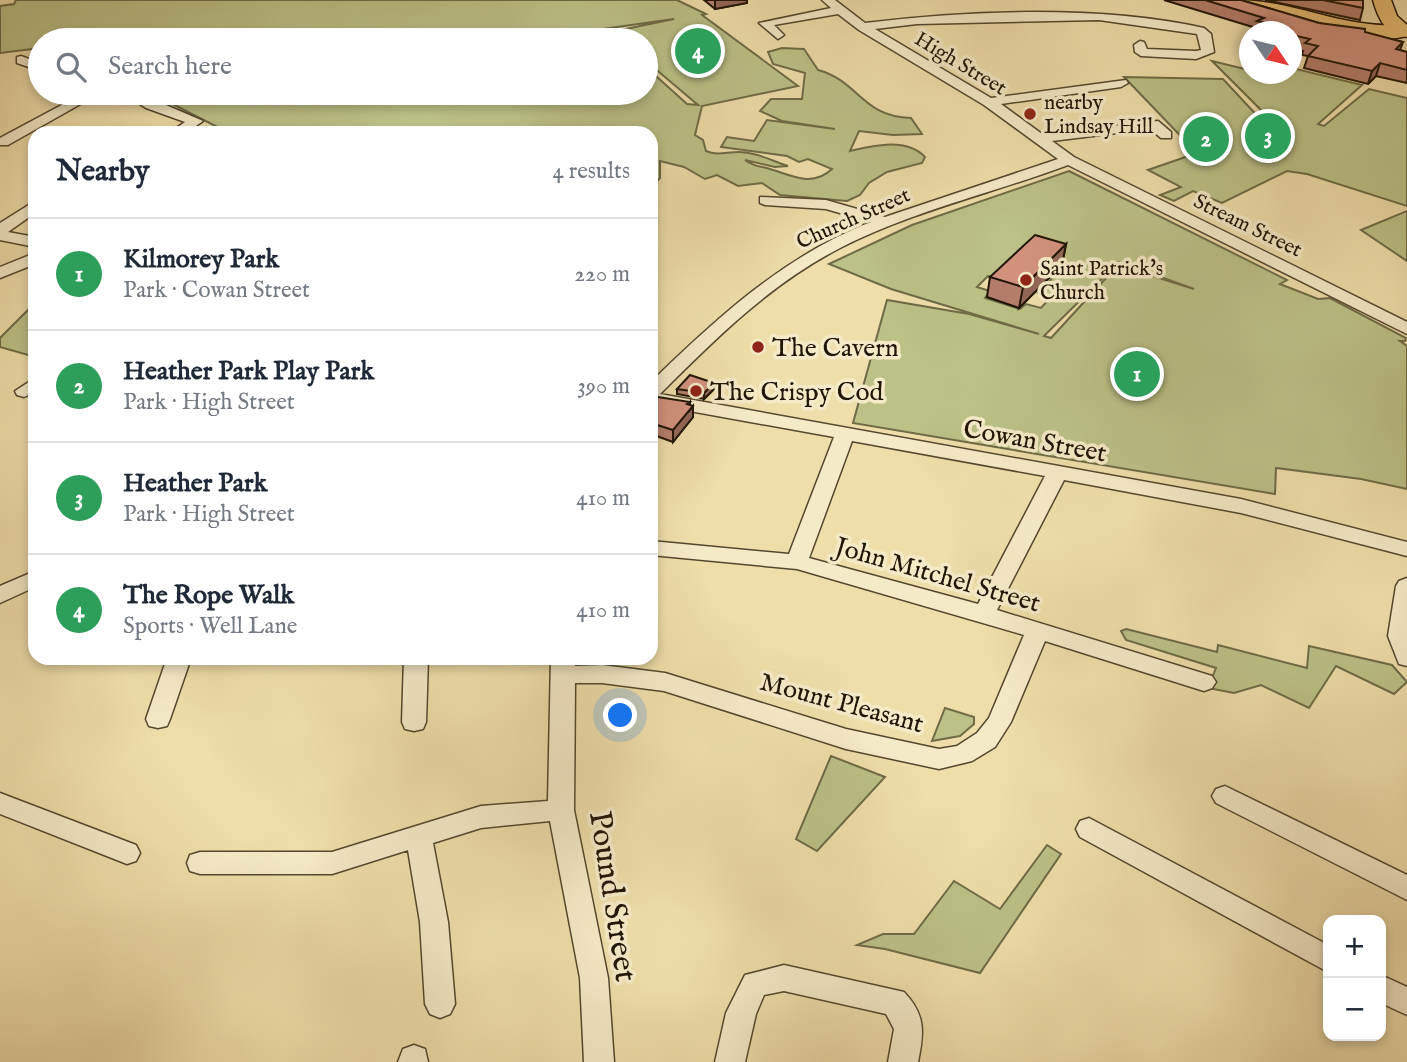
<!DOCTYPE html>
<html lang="en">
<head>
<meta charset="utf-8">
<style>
  body { margin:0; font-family:"IM FELL English",serif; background:#f6f6f7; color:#1f2937 }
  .controls { position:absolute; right:21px; bottom:21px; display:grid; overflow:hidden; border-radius:14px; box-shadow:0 4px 10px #0003 }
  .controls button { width:63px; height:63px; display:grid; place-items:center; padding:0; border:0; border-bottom:2px solid #e0e1e3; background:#fff; color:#1f2937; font:35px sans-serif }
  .compass { position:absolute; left:1239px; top:21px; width:63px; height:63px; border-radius:50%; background:#fff; box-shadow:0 4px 10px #0003; rotate:125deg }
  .you { position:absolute; left:621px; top:716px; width:24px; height:24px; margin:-18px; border:5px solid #fff; border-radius:50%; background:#1a73e8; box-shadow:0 0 0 10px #1a73e833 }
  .badge { display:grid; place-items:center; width:46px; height:46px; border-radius:50%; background:#7c3aed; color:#fff; font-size:23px; font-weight:700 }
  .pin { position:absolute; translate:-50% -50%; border:4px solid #fff; box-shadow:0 2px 7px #0006 }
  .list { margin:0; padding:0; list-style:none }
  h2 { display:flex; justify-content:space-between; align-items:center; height:91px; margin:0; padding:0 28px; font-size:30px }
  h2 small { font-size:23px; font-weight:400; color:#747a83 }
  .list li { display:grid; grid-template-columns:46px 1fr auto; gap:21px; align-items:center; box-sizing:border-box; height:112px; padding:0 28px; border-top:2px solid #e0e1e3 }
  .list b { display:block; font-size:26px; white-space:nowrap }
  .list p { margin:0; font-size:23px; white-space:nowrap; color:#747a83 }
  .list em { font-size:23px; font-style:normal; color:#747a83 }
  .icon { flex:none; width:38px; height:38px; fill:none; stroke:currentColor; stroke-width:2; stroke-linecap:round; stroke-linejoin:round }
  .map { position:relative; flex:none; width:1407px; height:1062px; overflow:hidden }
  .search { position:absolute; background:#fff; box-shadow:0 4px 10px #0003; left:28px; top:28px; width:630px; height:77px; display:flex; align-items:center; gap:18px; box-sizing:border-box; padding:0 24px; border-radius:38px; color:#747a83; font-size:26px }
  .panel { position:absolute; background:#fff; box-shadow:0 4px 10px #0003; left:28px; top:126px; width:630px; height:539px; border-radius:21px }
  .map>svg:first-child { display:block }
  .green { fill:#bbc187; stroke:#6e6b46; stroke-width:2; fill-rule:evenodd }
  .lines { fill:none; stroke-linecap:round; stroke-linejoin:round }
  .minor-casing { stroke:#54472f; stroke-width:3 }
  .primary-casing { stroke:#201506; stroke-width:3 }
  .trunk-casing { stroke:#201506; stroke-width:3 }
  .minor { fill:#f5eac8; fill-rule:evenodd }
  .primary { fill:#e8bf75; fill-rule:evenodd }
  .trunk { fill:#e8bf75; fill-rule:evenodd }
  .wall { fill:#b57e6c; stroke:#201506; stroke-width:2 }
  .shaded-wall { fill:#936658; stroke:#201506; stroke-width:2 }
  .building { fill:#d2927e; stroke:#201506; stroke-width:2 }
  .poi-dot { fill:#8f2418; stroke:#f5eac8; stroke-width:2.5 }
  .labels { text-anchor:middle; stroke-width:7; stroke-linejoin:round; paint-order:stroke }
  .far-street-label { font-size:21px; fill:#201506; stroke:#f5eac8 }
  .far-poi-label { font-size:21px; fill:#201506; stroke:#f5eac8; text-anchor:start }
  .poi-label { font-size:26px; fill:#201506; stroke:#f5eac8; text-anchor:start }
  .street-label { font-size:26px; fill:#201506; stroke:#f5eac8 }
  .near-street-label { font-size:32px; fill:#201506; stroke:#f5eac8 }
</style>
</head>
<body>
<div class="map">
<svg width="1407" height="1062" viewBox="0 0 1407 1062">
  <rect width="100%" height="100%" fill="#efdeaa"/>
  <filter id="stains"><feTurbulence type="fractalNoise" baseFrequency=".00286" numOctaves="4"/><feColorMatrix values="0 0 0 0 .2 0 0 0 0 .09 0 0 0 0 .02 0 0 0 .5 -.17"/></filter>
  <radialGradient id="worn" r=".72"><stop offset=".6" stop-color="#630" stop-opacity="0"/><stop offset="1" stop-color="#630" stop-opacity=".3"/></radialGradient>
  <g class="green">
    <path d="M16 0H677L706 14 702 15 798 86 702 106 695 135 703 140 706 151C717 156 727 152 739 152 756 152 772 161 788 166L775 167 745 160C754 167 760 166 770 169 791 175 812 188 832 169L808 159 799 162 787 156 721 147 727 137 754 141 767 120 835 129 782 121 760 111 771 99H802L805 73 773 64 768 52 782 48 804 49 818 70C859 81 862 117 911 118L922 134 893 135 859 131 850 151C872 146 906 137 925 157L922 163 887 172 869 183 860 195 847 201 780 195 762 183 738 186 717 175 705 179 684 167 660 161V178L651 187V133H229L151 93H646V67L687 104 698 105 646 61V40H621L611 32 674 19 603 29 615 40H40V48L0 53V6L14 4Z"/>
    <path d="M1212 61 1249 70 1250 74 1278 78 1292 74V68L1362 85 1318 124 1324 126 1369 89 1407 98V206L1307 174 1287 171 1222 203 1193 191 1174 201 1160 195 1181 187 1148 170 1197 153 1124 77 1223 79 1262 121H1272Z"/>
    <path d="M1069 171 1287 280 1280 284 1318 299 1330 298 1406 338 1405 341H1400L1407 346V489L1361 479 1276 468 1275 494 853 423 887 300 969 314 1039 334 891 289 829 264 912 225ZM1030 254 1065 265 1038 293 1051 297 1041 308 1026 304 1020 309 985 298 990 291 977 287 988 276 1003 281ZM1119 262 1194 289 1118 265 1051 338 1044 336Z"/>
    <path d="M1407 211V261L1361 230Z"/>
    <path d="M35 303V357L0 347V338Z"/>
    <path d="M1126 629 1217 652 1218 645 1307 668 1309 646 1392 665 1407 682 1394 694 1336 666 1309 708 1261 685 1234 693 1208 688 1216 668 1126 640 1121 631Z"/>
    <path d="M945 708 974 717V724L960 736 932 741Z"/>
    <path d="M831 756 885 777 817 851 796 839Z"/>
    <path d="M1047 845 1061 854 980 973 885 949 857 945 883 934H914L954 881 1000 909Z"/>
  </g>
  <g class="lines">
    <defs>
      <g id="minor">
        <path d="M822 0H835L865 23C970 10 1102 5 1204 28L1211 34 1214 52 1196 59 1141 56 1135 52 1134 45 1140 41 1144 42 1147 49 1196 51 1201 50 1197 34 1099 20 917 24 875 29 991 98 1126 80 1128 83 1121 87 1001 104 1042 134 1158 121 1171 132V138H1161L1150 129 1052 141 1074 157 1407 322V334L1068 165C993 193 913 211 842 247 771 283 715 339 660 394L1241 499 1407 542V556L1241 513 1064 480 997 610 1212 676 1216 682 1212 688 1204 691 1045 641 1011 722 995 747 972 761 939 769 846 749 664 691 602 683H575L574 810 608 978 614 1062H584L580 978 550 821 481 828 433 843 448 922 455 1004 450 1014 440 1018 430 1014 425 1004 420 922 408 850 332 874H200L190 871 187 863 190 855 200 852H332L481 806 548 801 551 658H575V666L602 665 665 673 846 729 939 749 957 746 977 733 989 718 1024 635 797 569 651 555V541L789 554 834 437 651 404V382C717 318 784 256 871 222L826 209 765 205 760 203V197L826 200 885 217 1058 159 984 105 859 30 838 14 774 25 784 35 778 39 759 23 831 8ZM852 441 1045 476 978 604 809 558Z"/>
        <path d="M21 56 40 63V71L17 63V57Z"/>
        <path d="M84 93H100L8 145H0V138Z"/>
        <path d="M123 93H138L203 121 186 133H169L185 122 146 108Z"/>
        <path d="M35 201V213L8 232 35 237V247L0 240V223Z"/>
        <path d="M35 253V264L0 278V267Z"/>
        <path d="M35 378V392L24 397 17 395 15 391Z"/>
        <path d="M35 571V587L0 603V586Z"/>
        <path d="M1407 578V666L1399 664 1388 636 1396 586 1399 581Z"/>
        <path d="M167 658H191L170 719 167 726 158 728 149 726 146 719Z"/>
        <path d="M404 658H428L426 722 423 729 414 731 405 729 402 722Z"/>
        <path d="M1225 786 1407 875V900L1216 803 1212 796 1216 789Z"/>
        <path d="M0 793 136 845 140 853 136 861 127 864 0 814Z"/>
        <path d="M1089 818 1328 945V972L1080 837 1076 829 1080 821Z"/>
        <path d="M784 965 904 992C926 1015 924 1033 918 1062H888L894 1029 886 1014 784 991 764 995 756 1014 745 1062H715L726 1013 745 975Z"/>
        <path d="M1381 975 1407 987V1015L1381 1003Z"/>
        <path d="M414 1045 425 1049 428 1062H398L403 1049Z"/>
      </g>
      <path id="primary" d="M1373 0H1391L1397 16 1407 25V37C1386 36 1378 18 1373 0Z"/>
      <path id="trunk" d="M1236 0C1295 0 1339 28 1402 25L1407 26V36C1353 49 1290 20 1239 4Z"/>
    </defs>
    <use href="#minor" class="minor-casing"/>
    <use href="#primary" class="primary-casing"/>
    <use href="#trunk" class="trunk-casing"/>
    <use href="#minor" class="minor"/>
    <use href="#primary" class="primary"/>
    <use href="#trunk" class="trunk"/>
  </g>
  <g class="wall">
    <path d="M704 0H747V3L715 9Z"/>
    <path d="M1164 0H1241L1319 23 1403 42 1400 50 1407 52V83L1376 76 1368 84 1304 68 1308 56 1302 55 1303 51 1292 47V32H1255L1256 28Z"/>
    <path d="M1265 0H1363V8L1360 20Z"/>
    <path d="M1066 244 1062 265 1019 308 987 297 990 277Z"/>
    <path d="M714 383V389L704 399 677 394V389Z"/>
    <path d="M651 403 690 405 693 417 673 442 651 434Z"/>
  </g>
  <g class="shaded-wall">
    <path d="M715 0H747V3L715 9Z"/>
    <path d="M1380 63 1376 76 1368 84 1372 71Z"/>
    <path d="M1066 244 1062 265 1019 308 1023 287Z"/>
    <path d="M714 383V389L704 399V393Z"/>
    <path d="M690 402V410L693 406V417L673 442V430Z"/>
  </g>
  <g class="building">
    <path d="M1205 0H1241L1319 23 1365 29V32L1403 42 1396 49 1407 52V70L1380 63 1372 71 1308 56 1318 46 1305 43 1310 39 1292 35V32H1280L1260 26 1265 23 1257 21 1264 18Z"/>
    <path d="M1323 0H1363V8Z"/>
    <path d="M1035 235 1066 244 1023 287 990 277Z"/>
    <path d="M690 375 714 383 704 393 677 389Z"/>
    <path d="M658 397 690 402 687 404 693 406 673 430 651 423V403Z"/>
  </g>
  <g class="poi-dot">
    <circle cx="1030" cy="114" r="7"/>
    <circle cx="1026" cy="280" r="7"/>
    <circle cx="758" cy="347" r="7"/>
    <circle cx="696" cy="391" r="7"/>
  </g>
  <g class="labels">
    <g class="far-street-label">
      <text transform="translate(961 63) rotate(31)" y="7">High Street</text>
      <text transform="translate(853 218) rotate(-24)" y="7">Church Street</text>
      <text transform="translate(1248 225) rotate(26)" y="7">Stream Street</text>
    </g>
    <g class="far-poi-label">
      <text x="1044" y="109">nearby<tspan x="1044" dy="24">Lindsay Hill</tspan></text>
      <text x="1040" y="275">Saint Patrick's<tspan x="1040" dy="24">Church</tspan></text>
    </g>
    <g class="poi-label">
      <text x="772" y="356">The Cavern</text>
      <text x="710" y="400">The Crispy Cod</text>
    </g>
    <g class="street-label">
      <text transform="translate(1035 440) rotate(10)" y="9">Cowan Street</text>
      <text transform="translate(938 574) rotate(16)" y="9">John Mitchel Street</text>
      <text transform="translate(842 702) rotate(15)" y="9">Mount Pleasant</text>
    </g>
    <g class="near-street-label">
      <text transform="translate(614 896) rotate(81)" y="11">Pound Street</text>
    </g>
  </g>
  <rect width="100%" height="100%" filter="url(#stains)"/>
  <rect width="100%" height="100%" fill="url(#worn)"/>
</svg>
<div class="controls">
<button>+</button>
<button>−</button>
</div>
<svg class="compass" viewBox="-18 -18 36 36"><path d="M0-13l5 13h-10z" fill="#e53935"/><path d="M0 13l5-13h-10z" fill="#747a83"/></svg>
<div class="you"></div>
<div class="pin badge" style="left:1137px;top:374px;background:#2e9e5b">1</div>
<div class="pin badge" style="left:1206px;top:139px;background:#2e9e5b">2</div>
<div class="pin badge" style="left:1268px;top:136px;background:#2e9e5b">3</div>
<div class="pin badge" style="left:698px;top:51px;background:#2e9e5b">4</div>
<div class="search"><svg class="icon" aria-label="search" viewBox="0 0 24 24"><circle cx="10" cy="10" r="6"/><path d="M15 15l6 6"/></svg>Search here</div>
<section class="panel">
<h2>Nearby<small>4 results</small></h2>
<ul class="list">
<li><span class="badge" style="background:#2e9e5b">1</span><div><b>Kilmorey Park</b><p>Park · Cowan Street</p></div><em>220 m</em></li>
<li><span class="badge" style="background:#2e9e5b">2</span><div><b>Heather Park Play Park</b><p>Park · High Street</p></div><em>390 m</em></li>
<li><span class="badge" style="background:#2e9e5b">3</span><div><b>Heather Park</b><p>Park · High Street</p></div><em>410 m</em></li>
<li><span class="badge" style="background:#2e9e5b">4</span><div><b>The Rope Walk</b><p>Sports · Well Lane</p></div><em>410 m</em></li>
</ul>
</section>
</div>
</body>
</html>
